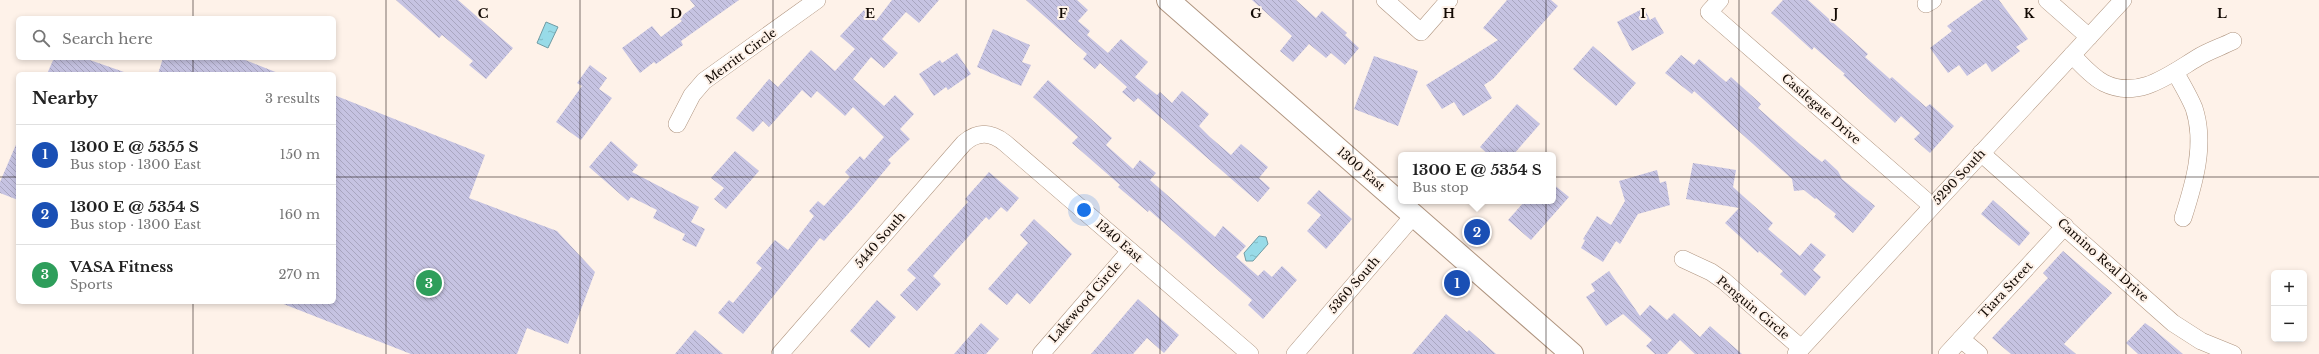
<!DOCTYPE html>
<html lang="en">
<head>
<meta charset="utf-8">
<style>
  body { margin:0; font-family:"Libre Baskerville",serif; background:#f2f2f2; color:#222 }
  .controls { position:absolute; right:12px; bottom:12px; display:grid; overflow:hidden; border-radius:6px; box-shadow:0 2px 6px #0003 }
  .controls button { width:36px; height:36px; display:grid; place-items:center; padding:0; border:0; border-bottom:1px solid #e0e0e0; background:#fff; color:#222; font:20px sans-serif }
  .you { position:absolute; left:1084px; top:210px; width:14px; height:14px; margin:-10px; border:3px solid #fff; border-radius:50%; background:#1a73e8; box-shadow:0 0 0 6px #1a73e833 }
  .badge { display:grid; place-items:center; width:26px; height:26px; border-radius:50%; background:#63622f; color:#fff; font-size:13px; font-weight:700 }
  .pin { position:absolute; translate:-50% -50%; border:2px solid #fff; box-shadow:0 1px 4px #0006 }
  .popup { position:absolute; left:1398px; top:152px; width:158px; height:52px; box-sizing:border-box; display:grid; place-content:center; border-radius:6px; background:#fff; filter:drop-shadow(0 1px 3px #0005); font-size:13px; white-space:nowrap; color:#767676 }
  .popup b { font-size:15px; color:#222 }
  .popup::after { content:''; position:absolute; left:50%; top:100%; margin-left:-8px; border:8px solid transparent; border-top-color:#fff }
  .list { margin:0; padding:0; list-style:none }
  h2 { display:flex; justify-content:space-between; align-items:center; height:52px; margin:0; padding:0 16px; font-size:17px }
  h2 small { font-size:13px; font-weight:400; color:#767676 }
  .list li { display:grid; grid-template-columns:26px 1fr auto; gap:12px; align-items:center; box-sizing:border-box; height:60px; padding:0 16px; border-top:1px solid #e0e0e0 }
  .list b { display:block; font-size:15px; white-space:nowrap }
  .list p { margin:0; font-size:13px; white-space:nowrap; color:#767676 }
  .list em { font-size:13px; font-style:normal; color:#767676 }
  .icon { flex:none; width:22px; height:22px; fill:none; stroke:currentColor; stroke-width:2; stroke-linecap:round; stroke-linejoin:round }
  .map { position:relative; flex:none; width:2319px; height:354px; overflow:hidden }
  .search { position:absolute; background:#fff; box-shadow:0 2px 6px #0003; left:16px; top:16px; width:320px; height:44px; display:flex; align-items:center; gap:10px; box-sizing:border-box; padding:0 14px; border-radius:6px; color:#767676; font-size:15px }
  .panel { position:absolute; background:#fff; box-shadow:0 2px 6px #0003; left:16px; top:72px; width:320px; height:232px; border-radius:6px }
  .map>svg:first-child { display:block }
  .water { fill:url(#water-ripples); stroke:#709ca4 }
  .building { fill:url(#building-back-hatch) }
  .lines { fill:none; stroke-linecap:round; stroke-linejoin:round }
  .minor-casing { stroke:#af947f; stroke-width:18 }
  .secondary-casing { stroke:#af947f; stroke-width:24 }
  .minor { stroke:#fff; stroke-width:17 }
  .secondary { stroke:#fff; stroke-width:22 }
  .grid { fill:none; stroke:#130a04; stroke-width:1; stroke-opacity:0.55 }
  .labels { text-anchor:middle; stroke-width:4; stroke-linejoin:round; paint-order:stroke }
  .street-label { font-size:12px; fill:#130a04; stroke:#fef2e9 }
  .grid-label { font-size:13px; text-anchor:middle; font-weight:bold; fill:#130a04; stroke:#fef2e9; stroke-width:4; stroke-linejoin:round; paint-order:stroke }
</style>
</head>
<body>
<div class="map">
<svg width="2319" height="354" viewBox="0 0 2319 354">
  <defs>
    <pattern id="water-ripples" width="26" height="14" patternUnits="userSpaceOnUse"><rect width="26" height="14" fill="#98dbe8"/><path d="M2 4q2-2 4 0t4 0M15 11q2-2 4 0t4 0" fill="none" stroke="#82bbc5"/></pattern>
    <pattern id="building-back-hatch" width="6" height="6" patternUnits="userSpaceOnUse"><rect width="6" height="6" fill="#c6c3e2"/><path d="M-1 5l2 2M0 0l6 6M5-1l2 2" fill="none" stroke="#a9a6c0"/></pattern>
  </defs>
  <rect width="100%" height="100%" fill="#fef2e9"/>
  <g class="water">
    <path d="M546 22 558 27 548 48 537 43Z"/>
    <path d="M1259 236 1266 237 1268 244 1253 261H1246L1244 253Z"/>
  </g>
  <g class="building">
    <path d="M396 0H458L513 48 486 79 469 65 473 61 442 35 439 38Z"/>
    <path d="M690 0H739L681 41 683 45 656 64 654 62 640 73 622 48 652 26 661 37 682 21 679 18 695 6Z"/>
    <path d="M892 0H939L919 23 906 12 882 39 898 53 884 68 871 57 853 79 884 106 895 95 914 114 900 129 910 139 888 160 891 163 855 206 824 241 820 238 743 334 718 313 729 300 733 303 762 268 756 263 775 240 788 250 814 216 809 211 818 201 824 206 850 177 845 172 860 156 864 160 884 137 853 107 845 116 817 91 811 98 802 90 769 127 763 121 753 132 736 118 769 79 778 87 811 50 835 71 855 49 840 36 864 10 876 21Z"/>
    <path d="M1026 0H1077L1088 10 1078 21 1090 31 1087 35 1108 53 1121 39 1148 62 1135 77 1157 95 1160 92 1172 103 1182 91 1209 114 1199 126 1210 137 1231 155 1241 144 1268 167 1259 178 1270 188 1258 202 1138 98 1134 102 1122 92 1127 87 1100 63 1095 69 1083 59 1087 54Z"/>
    <path d="M1252 0H1296L1316 18 1322 11 1347 33 1345 35 1359 48 1345 65 1331 53 1326 58 1309 44 1293 62 1280 51 1292 36Z"/>
    <path d="M1507 0H1551L1558 6 1493 79 1484 85 1492 98 1463 116 1454 102 1442 109 1426 85 1498 40 1483 28Z"/>
    <path d="M1783 0H1808L1868 54 1865 57 1890 79 1892 77 1926 107 1930 104 1954 126 1930 153 1914 139 1920 133 1901 116 1895 123 1843 75 1845 74 1814 47 1812 50 1771 13Z"/>
    <path d="M1983 0H1999L2028 39 2016 47 2020 51 1992 72 1986 63 1967 76 1959 65 1948 73 1930 48 1952 31 1947 26Z"/>
    <path d="M1644 8 1650 20 1655 17 1664 33 1632 51 1617 22Z"/>
    <path d="M993 29 1030 45 1022 62 1031 65 1021 86 977 67Z"/>
    <path d="M1593 46 1636 83 1616 106 1573 69Z"/>
    <path d="M957 53 971 74 948 90 946 87 934 96 919 74 940 60 942 63Z"/>
    <path d="M1681 55 1694 65 1699 59 1726 82 1731 77 1761 104 1758 108 1810 153 1822 162 1825 159 1838 171 1842 179 1875 206 1853 233 1834 217 1836 214 1816 198 1815 199 1804 190 1794 191 1792 179 1694 91 1692 94 1665 73Z"/>
    <path d="M1374 56 1418 71 1398 126 1354 109Z"/>
    <path d="M54 58H84L124 72V74H47Z"/>
    <path d="M163 58H240L278 73 158 74Z"/>
    <path d="M590 65 607 78 599 89 612 98 581 140 556 122 582 86 577 83Z"/>
    <path d="M1048 80 1112 138 1106 145 1133 169 1140 160 1156 173 1150 180 1215 237 1223 226 1246 246 1236 257 1258 276 1264 270 1272 277 1282 266 1297 280 1263 319 1248 305 1252 300 1149 210 1148 212 1118 187 1120 185 1072 143 1078 137 1033 97Z"/>
    <path d="M334 95 485 155 469 198 557 231 595 272 568 344 527 328 517 354H411L281 303 334 302Z"/>
    <path d="M1517 104 1540 124 1513 155H1489L1480 147Z"/>
    <path d="M18 140V200L0 193V182Z"/>
    <path d="M611 141 638 165 632 172 699 207 691 222 705 229 696 247 682 240 685 234 653 218 657 210 631 197 628 201 589 167Z"/>
    <path d="M735 151 759 171 726 209 714 199 724 188 711 178Z"/>
    <path d="M1693 163 1736 170 1733 187 1773 223 1768 229 1800 256 1811 243 1826 255 1813 270 1821 277 1805 296 1780 274 1783 271 1759 251 1758 253 1725 223 1739 208 1686 199Z"/>
    <path d="M1657 170 1660 183 1666 181 1670 205 1638 214 1620 244 1616 241 1603 262 1581 248 1585 240 1583 239 1597 216 1611 225 1625 201 1619 181Z"/>
    <path d="M989 172 1019 198 1007 212 1001 207 989 220 986 217 933 276 941 284 917 311 900 295 916 278 907 270 968 202 965 199Z"/>
    <path d="M1553 184 1569 197 1531 240 1508 220 1525 201H1553Z"/>
    <path d="M1319 190 1352 219 1326 249 1307 231 1321 215 1307 203Z"/>
    <path d="M1993 200 2030 233 2019 246 1981 214Z"/>
    <path d="M1034 219 1072 254 1030 304 1017 293 1007 305 988 289 1028 243 1020 235Z"/>
    <path d="M2063 251 2112 293 2064 344 2076 354H2011L1992 338 2048 278 2043 273Z"/>
    <path d="M1609 271 1640 316 1650 305 1667 320 1674 313 1700 337 1710 326 1742 354H1695L1680 340 1667 354H1655L1646 346 1652 340 1623 314 1606 326 1586 297 1595 291 1591 284Z"/>
    <path d="M1138 299 1179 335 1164 353 1147 338 1133 354H1091Z"/>
    <path d="M877 300 896 317 869 348 850 331Z"/>
    <path d="M1446 314 1467 332 1469 330 1496 354H1412Z"/>
    <path d="M981 323 999 339 986 354H954Z"/>
    <path d="M2145 323 2152 328 2183 354H2138L2126 343Z"/>
    <path d="M695 330 723 354H675Z"/>
  </g>
  <g class="lines">
    <defs>
      <g id="minor">
        <path d="M1385 0 1421 32 1449 0"/>
        <path d="M1720 0 1709 12 1932 206"/>
        <path d="M2047 0 2089 37"/>
        <path d="M1926 4 1933 0"/>
        <path d="M2072 55C2082 65 2092 77 2104 83 2138 100 2169 75 2197 58 2208 51 2221 47 2233 41"/>
        <path d="M2175 72C2182 84 2189 96 2194 108 2206 144 2194 184 2183 218"/>
        <path d="M677 124 692 95 704 81 817 0"/>
        <path d="M1981 153 2173 323 2201 341 2233 354"/>
        <path d="M1683 259 1711 272 1724 281 1801 348"/>
        <path d="M1961 339 1979 354"/>
        <path d="M780 354 964 143C978 131 991 132 1005 143L1250 354"/>
        <path d="M1041 354 1130 251"/>
        <path d="M1295 354 1414 215"/>
        <path d="M1796 354 2123 0"/>
        <path d="M1947 354 2065 226"/>
      </g>
      <path id="secondary" d="M1168 0 1572 354"/>
    </defs>
    <use href="#minor" class="minor-casing"/>
    <use href="#secondary" class="secondary-casing"/>
    <use href="#minor" class="minor"/>
    <use href="#secondary" class="secondary"/>
  </g>
  <path class="grid" d="M193 0V18M386 0V354M580 0V354M773 0V354M966 0V354M1160 0V354M1353 0V354M1546 0V354M1739 0V354M1932 0V354M2126 0V354M193 58V74M0 177H18M334 177H2319M193 302V354"/>
  <g class="labels">
    <g class="street-label">
      <text transform="translate(741 56) rotate(-36)" y="4">Merritt Circle</text>
      <text transform="translate(1821 109) rotate(41)" y="4">Castlegate Drive</text>
      <text transform="translate(1361 169) rotate(41)" y="4">1300 East</text>
      <text transform="translate(1959 177) rotate(-47)" y="4">5290 South</text>
      <text transform="translate(880 240) rotate(-49)" y="4">5440 South</text>
      <text transform="translate(1119 241) rotate(41)" y="4">1340 East</text>
      <text transform="translate(2103 260) rotate(42)" y="4">Camino Real Drive</text>
      <text transform="translate(1354 285) rotate(-49)" y="4">5360 South</text>
      <text transform="translate(2006 290) rotate(-47)" y="4">Tiara Street</text>
      <text transform="translate(1085 302) rotate(-49)" y="4">Lakewood Circle</text>
      <text transform="translate(1753 308) rotate(40)" y="4">Penguin Circle</text>
    </g>
  </g>
  <g class="grid-label">
    <text x="483" y="18">C</text>
    <text x="676" y="18">D</text>
    <text x="870" y="18">E</text>
    <text x="1063" y="18">F</text>
    <text x="1256" y="18">G</text>
    <text x="1449" y="18">H</text>
    <text x="1643" y="18">I</text>
    <text x="1836" y="18">J</text>
    <text x="2029" y="18">K</text>
    <text x="2222" y="18">L</text>
  </g>
</svg>
<div class="controls">
<button>+</button>
<button>−</button>
</div>
<div class="you"></div>
<div class="pin badge" style="left:1457px;top:283px;background:#1a4fb4">1</div>
<div class="pin badge" style="left:1477px;top:232px;background:#1a4fb4">2</div>
<div class="popup"><b>1300 E @ 5354 S</b>Bus stop</div>
<div class="pin badge" style="left:429px;top:283px;background:#2e9e5b">3</div>
<div class="search"><svg class="icon" aria-label="search" viewBox="0 0 24 24"><circle cx="10" cy="10" r="6"/><path d="M15 15l6 6"/></svg>Search here</div>
<section class="panel">
<h2>Nearby<small>3 results</small></h2>
<ul class="list">
<li><span class="badge" style="background:#1a4fb4">1</span><div><b>1300 E @ 5355 S</b><p>Bus stop · 1300 East</p></div><em>150 m</em></li>
<li><span class="badge" style="background:#1a4fb4">2</span><div><b>1300 E @ 5354 S</b><p>Bus stop · 1300 East</p></div><em>160 m</em></li>
<li><span class="badge" style="background:#2e9e5b">3</span><div><b>VASA Fitness</b><p>Sports</p></div><em>270 m</em></li>
</ul>
</section>
</div>
</body>
</html>
